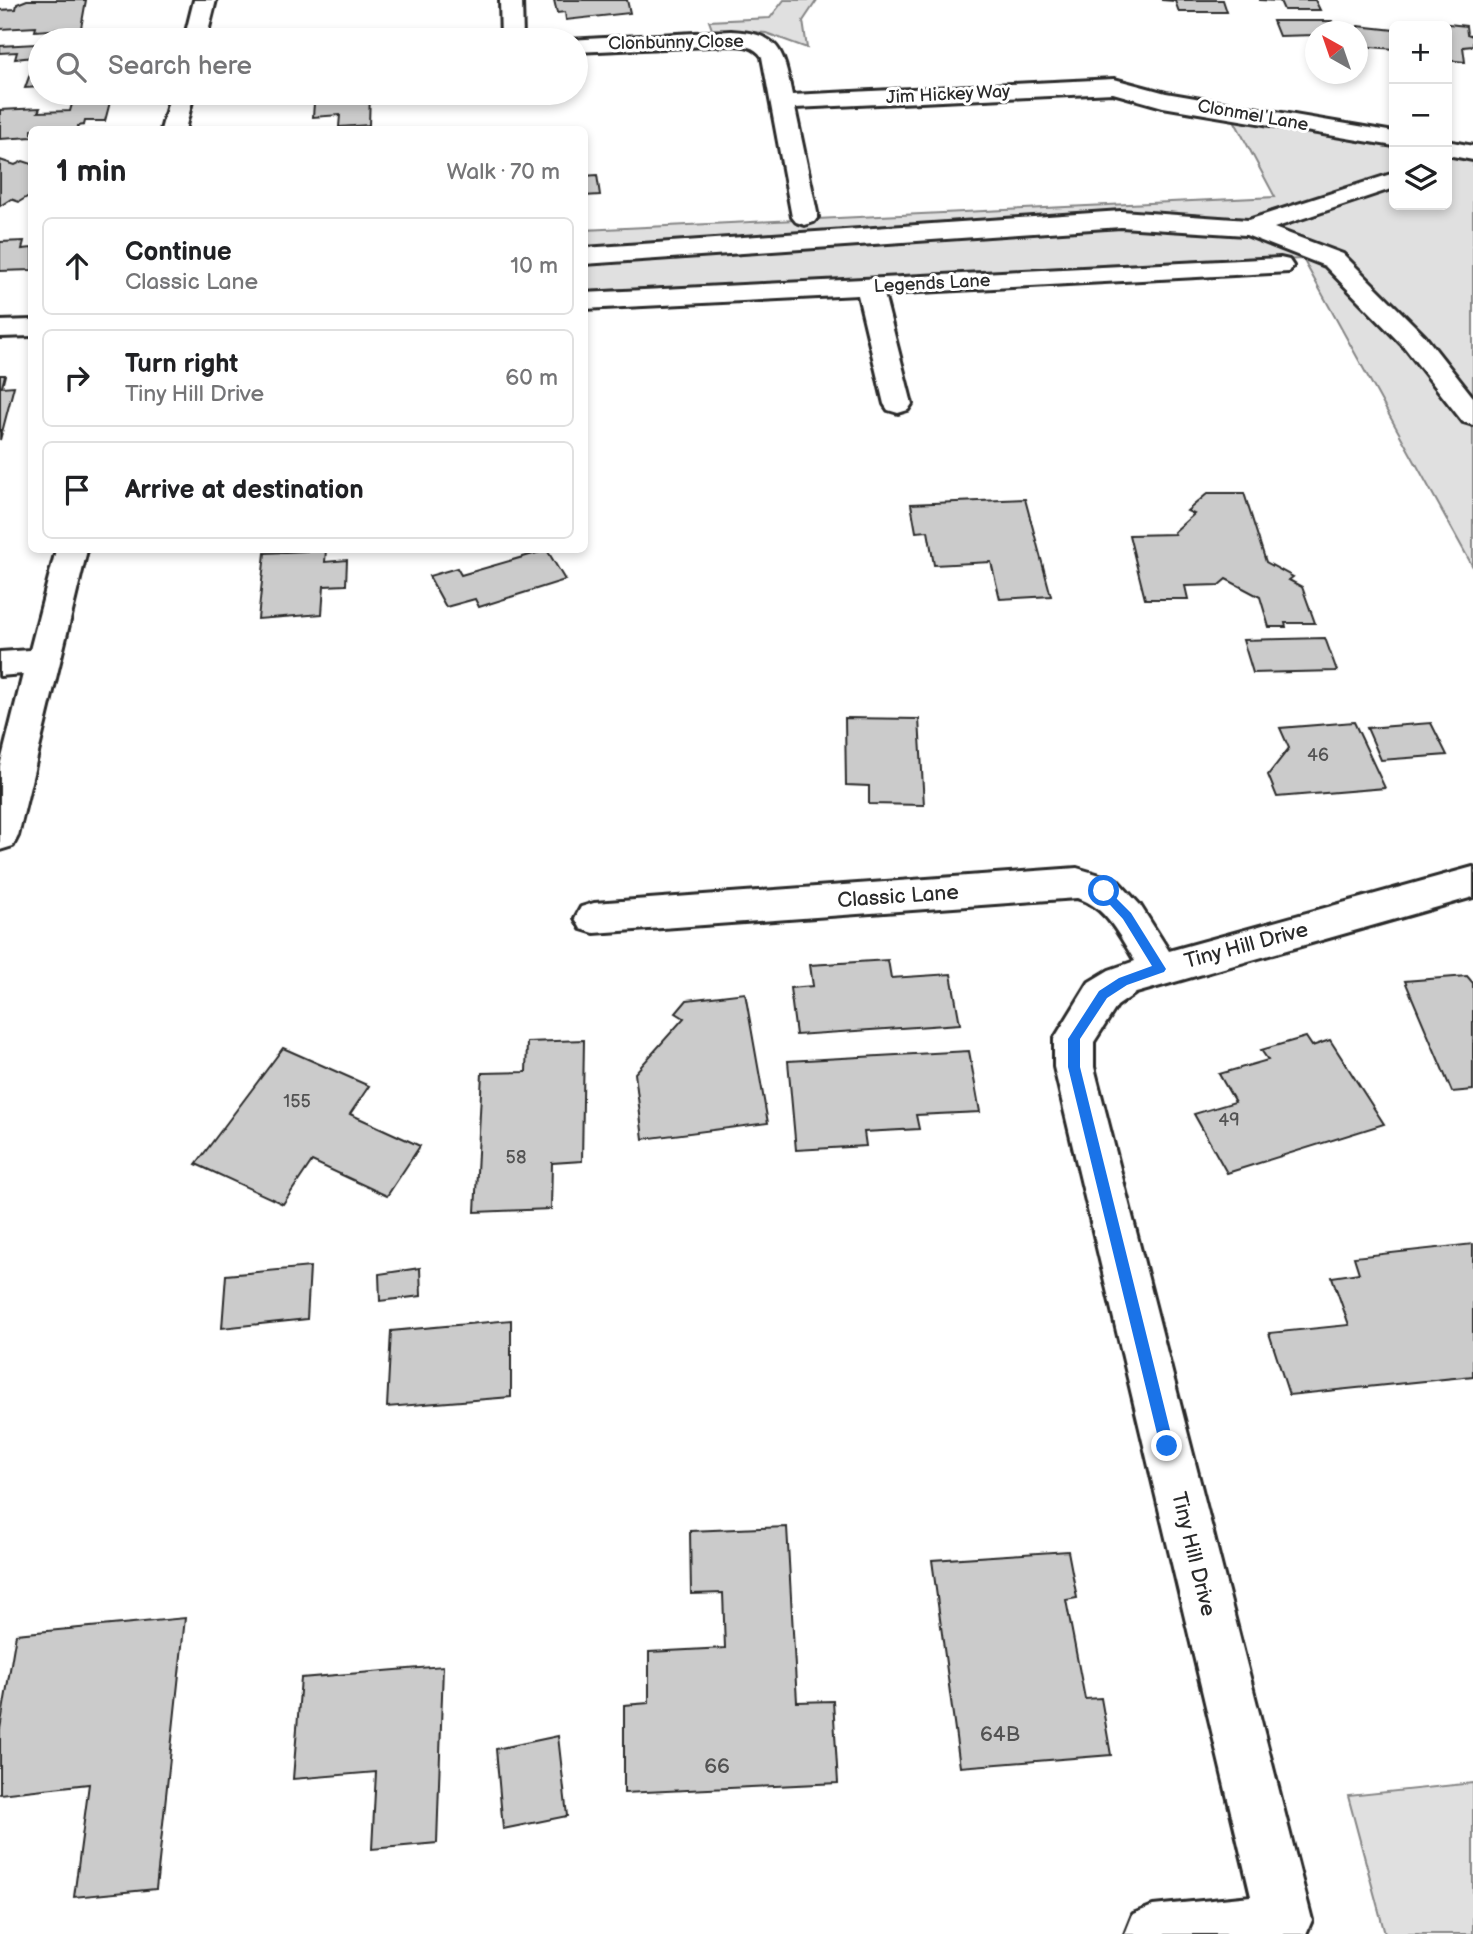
<!DOCTYPE html>
<html lang="en">
<head>
<meta charset="utf-8">
<style>
  body { margin:0; font-family:"Balsamiq Sans",sans-serif; background:#f2f2f2; color:#202124 }
  .controls { position:absolute; right:21px; top:21px; display:grid; overflow:hidden; border-radius:10px; box-shadow:0 4px 10px #0003 }
  .controls button { width:63px; height:63px; display:grid; place-items:center; padding:0; border:0; border-bottom:2px solid #e0e0e0; background:#fff; color:#202124; font:35px sans-serif }
  .compass { position:absolute; left:1305px; top:21px; width:63px; height:63px; border-radius:50%; background:#fff; box-shadow:0 4px 10px #0003; rotate:320deg }
  .stop { position:absolute; width:21px; height:21px; margin:-16px; border:5px solid #1a73e8; border-radius:50%; background:#fff }
  .stop.end { background:#1a73e8; border-color:#fff; box-shadow:0 2px 7px #0008 }
  .list { margin:0; padding:0; list-style:none }
  h2 { display:flex; justify-content:space-between; align-items:center; height:91px; margin:0; padding:0 28px; font-size:30px }
  h2 small { font-size:23px; font-weight:400; color:#757577 }
  .list li { display:grid; grid-template-columns:46px 1fr auto; gap:21px; align-items:center; box-sizing:border-box; height:98px; margin:0 14px 14px; padding:0 14px; border:2px solid #e0e0e0; border-radius:10px }
  .list b { display:block; font-size:26px; white-space:nowrap }
  .list p { margin:0; font-size:23px; white-space:nowrap; color:#757577 }
  .list em { font-size:23px; font-style:normal; color:#757577 }
  .icon { flex:none; width:38px; height:38px; fill:none; stroke:currentColor; stroke-width:2; stroke-linecap:round; stroke-linejoin:round }
  .map { position:relative; flex:none; width:1473px; height:1934px; overflow:hidden }
  .search { position:absolute; background:#fff; box-shadow:0 4px 10px #0003; left:28px; top:28px; width:560px; height:77px; display:flex; align-items:center; gap:18px; box-sizing:border-box; padding:0 24px; border-radius:38px; color:#757577; font-size:26px }
  .panel { position:absolute; background:#fff; box-shadow:0 4px 10px #0003; left:28px; top:126px; width:560px; height:427px; border-radius:10px }
  .map>svg:first-child { display:block }
  .green { fill:#e0e0e0; stroke:#868686; stroke-width:2 }
  .building { fill:#cbcbcb; stroke:#2b2b2b; stroke-width:2 }
  .lines { fill:none; stroke-linecap:round; stroke-linejoin:round }
  .minor-casing { stroke:#2b2b2b; stroke-width:6 }
  .minor { fill:#fff; fill-rule:evenodd }
  .route { fill:#1a73e8 }
  .labels { text-anchor:middle; stroke-width:6; stroke-linejoin:round; paint-order:stroke }
  .far-street-label { font-size:18px; fill:#2b2b2b; stroke:#fff }
  .number-label { font-size:18px; fill:#535353 }
  .street-label { font-size:21px; fill:#2b2b2b; stroke:#fff }
  .near-number-label { font-size:21px; fill:#535353 }
</style>
</head>
<body>
<div class="map">
<svg width="1473" height="1934" viewBox="0 0 1473 1934">
  <rect width="100%" height="100%" fill="#fff"/>
  <filter id="ink" filterUnits="userSpaceOnUse"><feTurbulence type="fractalNoise" baseFrequency=".0143" numOctaves="2"/><feDisplacementMap in="SourceGraphic" scale="14" xChannelSelector="R" yChannelSelector="G"/><feConvolveMatrix kernelMatrix="1 2 1 2 8 2 1 2 1" color-interpolation-filters="sRGB"/></filter>
  <g filter="url(#ink)">
    <g class="green">
      <path d="M784 0H817L803 21 807 48 766 33 712 29 709 21 770 18Z"/>
      <path d="M1234 120 1394 147V205H1447V156L1473 160V567L1303 259 585 291 584 230 1275 197Z"/>
      <path d="M1473 1783V1934H1385L1348 1796Z"/>
    </g>
    <g class="building">
      <path d="M27 0H86L81 28 35 31 36 27 0 29V10L16 9 17 4Z"/>
      <path d="M554 0H627L630 13 566 20 565 12 557 13Z"/>
      <path d="M1223 0 1227 12H1179L1175 1 1161 0Z"/>
      <path d="M1259 0H1315L1320 10H1284L1280 1Z"/>
      <path d="M1273 21H1332L1337 32H1316V35L1279 36Z"/>
      <path d="M1430 22 1466 26 1467 34 1473 36V46L1463 47 1465 62 1447 60V26H1430Z"/>
      <path d="M1358 26 1394 30V49L1359 46Z"/>
      <path d="M36 44 33 57 15 59 17 52 0 53V46Z"/>
      <path d="M35 60H40V87L25 88Z"/>
      <path d="M322 93H370L369 125 339 127 340 115 313 117 314 103H321Z"/>
      <path d="M110 102 105 121H85L84 125 78 126 77 130H32V137L0 139V110L40 108 38 112 70 111 72 104Z"/>
      <path d="M0 160 15 165 23 161 32 164V194L19 202 11 199 0 206Z"/>
      <path d="M597 175 600 195 584 196V176Z"/>
      <path d="M24 241 22 249 32 248V270L0 271V242Z"/>
      <path d="M0 375H5L2 387 14 386 0 440Z"/>
      <path d="M1208 493H1244L1266 562 1293 577 1289 580 1302 587 1315 623H1285L1286 627H1269L1260 597 1226 579 1219 585 1185 586 1188 599H1145L1129 535 1175 534 1174 532 1194 514 1187 511Z"/>
      <path d="M1025 499 1051 596 1000 599 991 562 934 565 928 531 916 532 911 504Z"/>
      <path d="M326 550 325 562 347 560 346 585 324 586 322 614 258 619 265 553Z"/>
      <path d="M547 550 565 580 479 607 475 599 446 607 429 576 457 568 461 575Z"/>
      <path d="M1325 638 1337 671 1253 673 1243 640Z"/>
      <path d="M845 718 919 719 924 805 869 804V786L846 785Z"/>
      <path d="M1354 722 1385 788 1277 797 1268 775 1289 748 1280 728Z"/>
      <path d="M1431 723 1447 755 1381 760 1367 728Z"/>
      <path d="M888 960 891 978 951 974 960 1024 796 1035 790 988 813 986 810 965Z"/>
      <path d="M1467 976 1473 983V1090L1452 1092 1405 981Z"/>
      <path d="M745 993 768 1123 643 1139 635 1073 684 1018 676 1013 687 1000Z"/>
      <path d="M1306 1037 1312 1046 1330 1040 1384 1124 1227 1173 1194 1114 1235 1102 1219 1074 1268 1060 1261 1050Z"/>
      <path d="M584 1040 582 1161 552 1163 551 1209 475 1212 482 1073 526 1072 527 1042Z"/>
      <path d="M283 1048 369 1086 350 1114 420 1146 387 1196 312 1161 283 1204 196 1164Z"/>
      <path d="M969 1051 980 1112 916 1115 919 1129 864 1132 866 1146 796 1150 788 1061Z"/>
      <path d="M1473 1244V1376L1289 1395 1269 1333 1349 1325 1332 1277 1359 1273 1354 1257Z"/>
      <path d="M310 1267 307 1319 222 1328 226 1275Z"/>
      <path d="M420 1268 421 1296 380 1301 379 1274Z"/>
      <path d="M511 1320V1397L387 1407 391 1331Z"/>
      <path d="M787 1527 797 1702 833 1701 838 1783 624 1793V1705L649 1703V1652L725 1648 723 1593 691 1594 690 1531Z"/>
      <path d="M1068 1551 1077 1598 1066 1600 1085 1699 1101 1698 1111 1755 960 1767 932 1560Z"/>
      <path d="M185 1618 156 1889 74 1897 89 1784 0 1794V1729L16 1634Z"/>
      <path d="M443 1666 437 1843 372 1849 376 1772 293 1779 301 1678Z"/>
      <path d="M558 1736 567 1816 503 1829 496 1749Z"/>
    </g>
    <g class="lines">
      <defs>
        <g id="minor">
          <path d="M194 0H216L206 40H184Z"/>
          <path d="M500 0H522L523 40H501Z"/>
          <path d="M731 31C781 34 783 50 792 95L1114 79 1166 93 1394 132V146L1163 107 1113 93 795 108 818 217 814 222 805 225 796 222 792 217 762 57C755 46 743 45 731 45L576 52V40H568Z"/>
          <path d="M171 93H194L185 130H161Z"/>
          <path d="M1447 141 1473 146V160L1447 155Z"/>
          <path d="M1394 173V188L1274 228 1343 254 1425 336 1473 397V425L1463 422 1405 348 1325 266 1246 235 1121 227 584 264V248L1121 211 1248 220Z"/>
          <path d="M1280 258 1289 260 1293 266 1289 272 884 294 912 404 908 410 898 413 888 410 884 404 858 295 584 309V293Z"/>
          <path d="M32 320V336L0 337V321Z"/>
          <path d="M56 550H87L18 836 13 846 0 850V766L23 674 0 676V652L30 650Z"/>
          <path d="M1473 867V897L1136 993 1117 1006 1094 1042V1067L1312 1920 1306 1934H1125L1133 1914 1153 1906 1251 1896 1054 1067V1039L1089 982 1109 970 1135 961C1120 937 1106 906 1077 898L594 933 581 929 575 918 581 907 594 903 1077 868 1117 880 1140 905 1169 951Z"/>
        </g>
      </defs>
      <use href="#minor" class="minor-casing"/>
      <use href="#minor" class="minor"/>
    </g>
  </g>
  <path class="route" d="M1104 886 1131 913 1166 969 1164 972 1127 985 1107 998 1080 1039V1067L1174 1446 1167 1453 1160 1446 1068 1067V1039L1099 991 1119 978 1152 966 1123 919 1100 894V888Z"/>
  <g class="labels">
    <g class="far-street-label">
      <text transform="translate(676 42) rotate(-1)" y="6">Clonbunny Close</text>
      <text transform="translate(948 94) rotate(-3)" y="6">Jim Hickey Way</text>
      <text transform="translate(1253 115) rotate(10)" y="6">Clonmel Lane</text>
      <text transform="translate(932 283) rotate(-3)" y="6">Legends Lane</text>
    </g>
    <g class="number-label">
      <text x="1318" y="761">46</text>
      <text x="297" y="1107">155</text>
      <text x="1229" y="1126">49</text>
      <text x="516" y="1163">58</text>
    </g>
    <g class="street-label">
      <text transform="translate(898 896) rotate(-4)" y="7">Classic Lane</text>
      <text transform="translate(1246 945) rotate(-15)" y="7">Tiny Hill Drive</text>
      <text transform="translate(1194 1554) rotate(76)" y="7">Tiny Hill Drive</text>
    </g>
    <g class="near-number-label">
      <text x="1000" y="1741">64B</text>
      <text x="717" y="1773">66</text>
    </g>
  </g>
</svg>
<div class="controls">
<button>+</button>
<button>−</button>
<button><svg class="icon" aria-label="layers" viewBox="0 0 24 24"><path d="M12 4l9 5-9 5-9-5zM3 14l9 5 9-5"/></svg></button>
</div>
<svg class="compass" viewBox="-18 -18 36 36"><path d="M0-13l5 13h-10z" fill="#e53935"/><path d="M0 13l5-13h-10z" fill="#757577"/></svg>
<div class="stop" style="left:1104px;top:891px"></div>
<div class="stop end" style="left:1167px;top:1446px"></div>
<div class="search"><svg class="icon" aria-label="search" viewBox="0 0 24 24"><circle cx="10" cy="10" r="6"/><path d="M15 15l6 6"/></svg>Search here</div>
<section class="panel">
<h2>1 min<small>Walk · 70 m</small></h2>
<ul class="list">
<li><svg class="icon" aria-label="ahead" viewBox="0 0 24 24"><path d="M12 20V5M6 11l6-6 6 6"/></svg><div><b>Continue</b><p>Classic Lane</p></div><em>10 m</em></li>
<li><svg class="icon" aria-label="right" viewBox="0 0 24 24"><path d="M7 20v-9h11M14 6l5 5-5 5"/></svg><div><b>Turn right</b><p>Tiny Hill Drive</p></div><em>60 m</em></li>
<li><svg class="icon" aria-label="arrive" viewBox="0 0 24 24"><path d="M6 21V4h12l-3 4 3 4H6"/></svg><div><b>Arrive at destination</b></div></li>
</ul>
</section>
</div>
</body>
</html>
